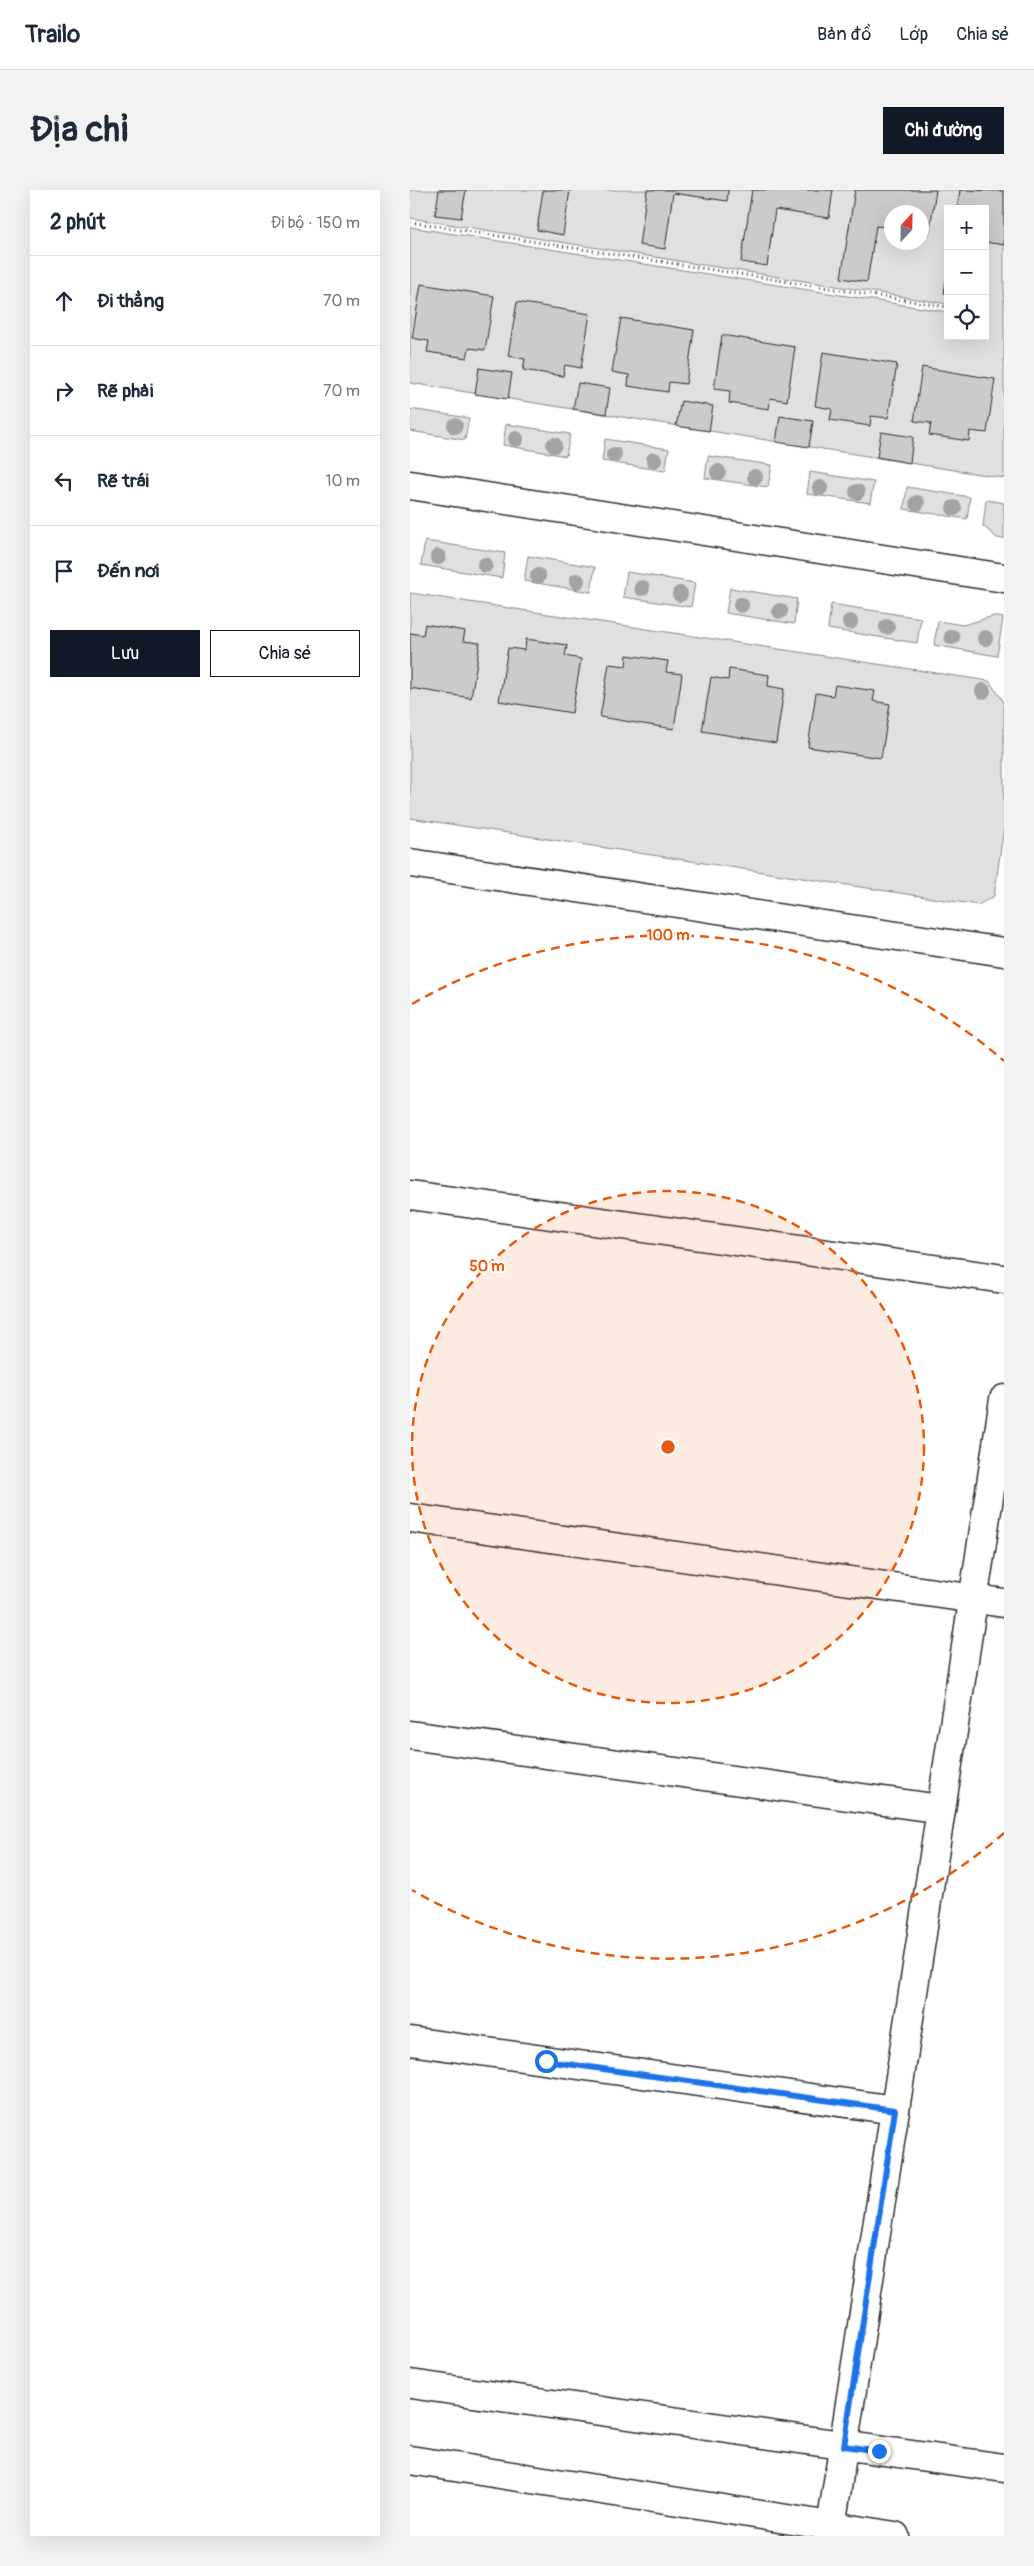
<!DOCTYPE html>
<html lang="vi">
<head>
<meta charset="utf-8">
<style>
  body { margin:0; font-family:Pangolin,sans-serif; background:#f2f2f3; color:#1f2937 }
  .controls { position:absolute; right:15px; top:15px; display:grid; overflow:hidden; border-radius:0px; box-shadow:0 5px 20px #0002 }
  .controls button { width:45px; height:45px; display:grid; place-items:center; padding:0; border:0; border-bottom:1px solid #e0e1e3; background:#fff; color:#1f2937; font:25px sans-serif }
  .compass { position:absolute; left:474px; top:15px; width:45px; height:45px; border-radius:50%; background:#fff; box-shadow:0 5px 20px #0002; rotate:22deg }
  .stop { position:absolute; width:15px; height:15px; margin:-11px; border:4px solid #1a73e8; border-radius:50%; background:#fff }
  .stop.end { background:#1a73e8; border-color:#fff; box-shadow:0 1px 5px #0008 }
  .list { margin:0; padding:0; list-style:none }
  h2 { display:flex; justify-content:space-between; align-items:center; height:65px; margin:0; padding:0 20px; font-size:21px }
  h2 small { font-size:16px; font-weight:400; color:#747a83 }
  .list li { display:grid; grid-template-columns:32px 1fr auto; gap:15px; align-items:center; box-sizing:border-box; height:90px; padding:0 20px; border-top:1px solid #e0e1e3 }
  .list b { display:block; font-size:19px; white-space:nowrap }
  .list em { font-size:16px; font-style:normal; color:#747a83 }
  .actions { display:flex; gap:10px; padding:15px 20px }
  .actions a { flex:1; padding:11px 0; border:1px solid #111827; border-radius:0px; text-align:center; font-size:18px; color:#111827 }
  .actions .main { background:#111827; color:#fff }
  .icon { flex:none; width:28px; height:28px; fill:none; stroke:currentColor; stroke-width:2; stroke-linecap:round; stroke-linejoin:round }
  .map { position:relative; flex:none; width:594px; height:2346px; overflow:hidden; border-radius:0px }
  header { display:flex; align-items:center; gap:30px; box-sizing:border-box; height:70px; padding:0 25px; background:#fff; border-bottom:1px solid #e0e1e3 }
  header strong { font-size:24px }
  nav { display:flex; gap:28px; margin-inline-start:auto; font-size:18px }
  .intro { display:flex; align-items:center; justify-content:space-between; box-sizing:border-box; height:120px; padding:0 30px }
  h1 { margin:0; font-size:35px }
  .button { padding:12px 22px; border-radius:0px; background:#111827; color:#fff; font-size:18px; font-weight:700 }
  main { display:flex; gap:30px; padding:0 30px }
  aside { flex:1; background:#fff; border-radius:0px; box-shadow:0 5px 20px #0002 }
  .map>svg:first-child { display:block }
  .green { fill:#e0e0e0; stroke:#868686; fill-rule:evenodd }
  .building { fill:#cbcbcb; stroke:#2b2b2b }
  .lines { fill:none; stroke-linecap:round; stroke-linejoin:round }
  .street-casing { stroke:#2b2b2b; stroke-width:31 }
  .secondary-casing { stroke:#2b2b2b; stroke-width:31 }
  .path { stroke:#2b2b2b; stroke-width:3; stroke-dasharray:1 4; stroke-linecap:butt }
  .street { stroke:#fff; stroke-width:28 }
  .secondary { stroke:#fff; stroke-width:28 }
  .tree { fill:#a3a3a3 }
  .route { stroke:#1a73e8; stroke-width:6 }
  .ring { fill:none; stroke:#e8590c; stroke-width:2.5; stroke-dasharray:9 6 }
  .centre { fill:#e8590c; stroke:#fff; stroke-width:2.5 }
  .ring-label { font-size:15px; text-anchor:middle; font-weight:bold; fill:#e8590c; stroke:#fff; stroke-width:4.5; stroke-linejoin:round; paint-order:stroke }
</style>
</head>
<body>
<header>
<strong>Trailo</strong>
<nav><a>Bản đồ</a><a>Lớp</a><a>Chia sẻ</a></nav>
</header>
<div class="intro"><h1>Địa chỉ</h1><a class="button">Chỉ đường</a></div>
<main>
<aside>
<h2>2 phút<small>Đi bộ · 150 m</small></h2>
<ul class="list">
<li><svg class="icon" aria-label="ahead" viewBox="0 0 24 24"><path d="M12 20V5M6 11l6-6 6 6"/></svg><div><b>Đi thẳng</b></div><em>70 m</em></li>
<li><svg class="icon" aria-label="right" viewBox="0 0 24 24"><path d="M7 20v-9h11M14 6l5 5-5 5"/></svg><div><b>Rẽ phải</b></div><em>70 m</em></li>
<li><svg class="icon" aria-label="left" viewBox="0 0 24 24"><path d="M17 20v-9H6M10 6l-5 5 5 5"/></svg><div><b>Rẽ trái</b></div><em>10 m</em></li>
<li><svg class="icon" aria-label="arrive" viewBox="0 0 24 24"><path d="M6 21V4h12l-3 4 3 4H6"/></svg><div><b>Đến nơi</b></div></li>
</ul>
<div class="actions"><a class="main">Lưu</a><a>Chia sẻ</a></div>
</aside>
<div class="map">
<svg width="594" height="2346" viewBox="0 0 594 2346">
  <rect width="100%" height="100%" fill="#fff"/>
  <filter id="ink" filterUnits="userSpaceOnUse"><feTurbulence type="fractalNoise" baseFrequency=".02" numOctaves="2"/><feDisplacementMap in="SourceGraphic" scale="10" xChannelSelector="R" yChannelSelector="G"/><feConvolveMatrix kernelMatrix="1 2 1 2 8 2 1 2 1" color-interpolation-filters="sRGB"/></filter>
  <g filter="url(#ink)">
    <g class="green">
      <path d="M0 0H594V288L0 193V37L538 122V146H575V19H538V114L0 28ZM482 22H512V52H482Z"/>
      <path d="M0 219 59 228 55 250 0 241Z"/>
      <path d="M96 234 160 244 156 266 93 255Z"/>
      <path d="M195 249 259 259 255 281 192 271Z"/>
      <path d="M298 266 362 275 358 297 295 288Z"/>
      <path d="M400 282 464 292 460 313 397 304Z"/>
      <path d="M497 297 560 307 557 329 494 319Z"/>
      <path d="M576 310 594 313V349L587 348 573 336Z"/>
      <path d="M15 351 95 363 92 388 11 375Z"/>
      <path d="M118 366 185 377 181 402 114 391Z"/>
      <path d="M217 382 285 393 281 417 213 407Z"/>
      <path d="M320 398 387 409 384 434 316 423Z"/>
      <path d="M0 403 579 491 594 512V637L584 706 568 715 0 628Z"/>
      <path d="M421 414 511 428 507 453 418 439Z"/>
      <path d="M584 426 593 428 587 466 524 455 528 431 553 435Z"/>
    </g>
    <g class="building">
      <path d="M29 0H56L51 28 25 25Z"/>
      <path d="M133 0H160L153 45 127 40Z"/>
      <path d="M237 0H318L317 11 263 3 255 59 229 55Z"/>
      <path d="M342 0H423L419 28 365 20 357 76 331 72Z"/>
      <path d="M445 0H526L519 44 512 43V22H482V38L466 36 457 92 431 88Z"/>
      <path d="M550 0 594 1V55L575 52V19H547Z"/>
      <path d="M538 78V104L534 103Z"/>
      <path d="M11 94 84 106 75 160 59 158 57 168 17 162 19 151 2 148Z"/>
      <path d="M107 112 180 124 171 178 155 175 153 186 113 180 115 169 98 166Z"/>
      <path d="M211 128 284 140 276 194 259 192 258 202 218 196 219 185 202 182Z"/>
      <path d="M312 145 385 157 377 211 360 208 359 219 319 213 320 201 304 199Z"/>
      <path d="M413 162 487 174 478 228 461 226 460 236 420 230 422 219 405 216Z"/>
      <path d="M512 177 585 189 577 243 560 241 559 251 519 245 521 233 504 231Z"/>
      <path d="M69 178 102 183 98 209 65 204Z"/>
      <path d="M168 193 200 198 196 224 163 219Z"/>
      <path d="M271 211 303 216 299 241 266 236Z"/>
      <path d="M370 226 403 231 399 257 366 252Z"/>
      <path d="M471 242 503 247 500 273 467 267Z"/>
      <path d="M15 434 55 441 53 451 70 453 61 508 0 498V443L13 445Z"/>
      <path d="M116 449 157 455 155 466 171 469 162 523 89 511 98 458 115 460Z"/>
      <path d="M217 465 258 471 256 482 272 484 264 539 190 527 199 474 216 476Z"/>
      <path d="M319 479 359 485 358 496 374 499 366 553 292 541 301 487 318 490Z"/>
      <path d="M425 495 465 501 463 511 480 514 471 568 398 557 406 503 423 506Z"/>
    </g>
    <g class="lines">
      <defs>
        <g id="street">
          <path d="M0 673 594 762"/>
          <path d="M0 1005 594 1089"/>
          <path d="M0 1328 594 1413"/>
          <path d="M0 1545 531 1619"/>
          <path d="M0 1851 485 1920"/>
          <path d="M0 2194 594 2278"/>
          <path d="M0 2270 485 2346"/>
          <path d="M421 2337 594 1209"/>
        </g>
        <path id="secondary" d="M0 295 594 388"/>
      </defs>
      <use href="#street" class="street-casing"/>
      <use href="#secondary" class="secondary-casing"/>
      <path class="path" d="M0 32 538 117"/>
      <use href="#street" class="street"/>
      <use href="#secondary" class="secondary"/>
    </g>
    <g class="tree">
      <circle cx="45" cy="236" r="8"/>
      <circle cx="106" cy="249" r="8"/>
      <circle cx="144" cy="255" r="8"/>
      <circle cx="204" cy="265" r="8"/>
      <circle cx="244" cy="270" r="8"/>
      <circle cx="308" cy="282" r="8"/>
      <circle cx="345" cy="287" r="8"/>
      <circle cx="410" cy="298" r="8"/>
      <circle cx="447" cy="302" r="8"/>
      <circle cx="507" cy="313" r="8"/>
      <circle cx="544" cy="318" r="8"/>
      <circle cx="28" cy="367" r="8"/>
      <circle cx="75" cy="375" r="8"/>
      <circle cx="128" cy="386" r="8"/>
      <circle cx="167" cy="391" r="8"/>
      <circle cx="232" cy="398" r="8"/>
      <circle cx="270" cy="404" r="8"/>
      <circle cx="331" cy="415" r="8"/>
      <circle cx="370" cy="421" r="8"/>
      <circle cx="440" cy="432" r="8"/>
      <circle cx="477" cy="437" r="8"/>
      <circle cx="542" cy="447" r="8"/>
      <circle cx="575" cy="448" r="8"/>
      <circle cx="573" cy="501" r="8"/>
    </g>
  </g>
  <g class="lines" filter="url(#ink)">
    <path class="route" d="M136 1871 485 1920 434 2256 469 2261"/>
  </g>
  <circle cx="258" cy="1257" r="256" fill="#e8590c" fill-opacity=".12"/>
  <g class="ring">
    <circle cx="258" cy="1257" r="256"/>
    <path d="M594 1643A512 512 0 0 1 2 1700M2 814A512 512 0 0 1 594 871"/>
  </g>
  <circle cx="258" cy="1257" r="8" class="centre"/>
  <g class="ring-label">
    <text x="258" y="750">100 m</text>
    <text x="77" y="1081">50 m</text>
  </g>
</svg>
<div class="controls">
<button>+</button>
<button>−</button>
<button><svg class="icon" aria-label="locate" viewBox="0 0 24 24"><circle cx="12" cy="12" r="6"/><path d="M12 2v4M12 18v4M2 12h4M18 12h4"/></svg></button>
</div>
<svg class="compass" viewBox="-18 -18 36 36"><path d="M0-13l5 13h-10z" fill="#e53935"/><path d="M0 13l5-13h-10z" fill="#747a83"/></svg>
<div class="stop" style="left:136px;top:1871px"></div>
<div class="stop end" style="left:469px;top:2261px"></div>
</div>
</main>
</body>
</html>
